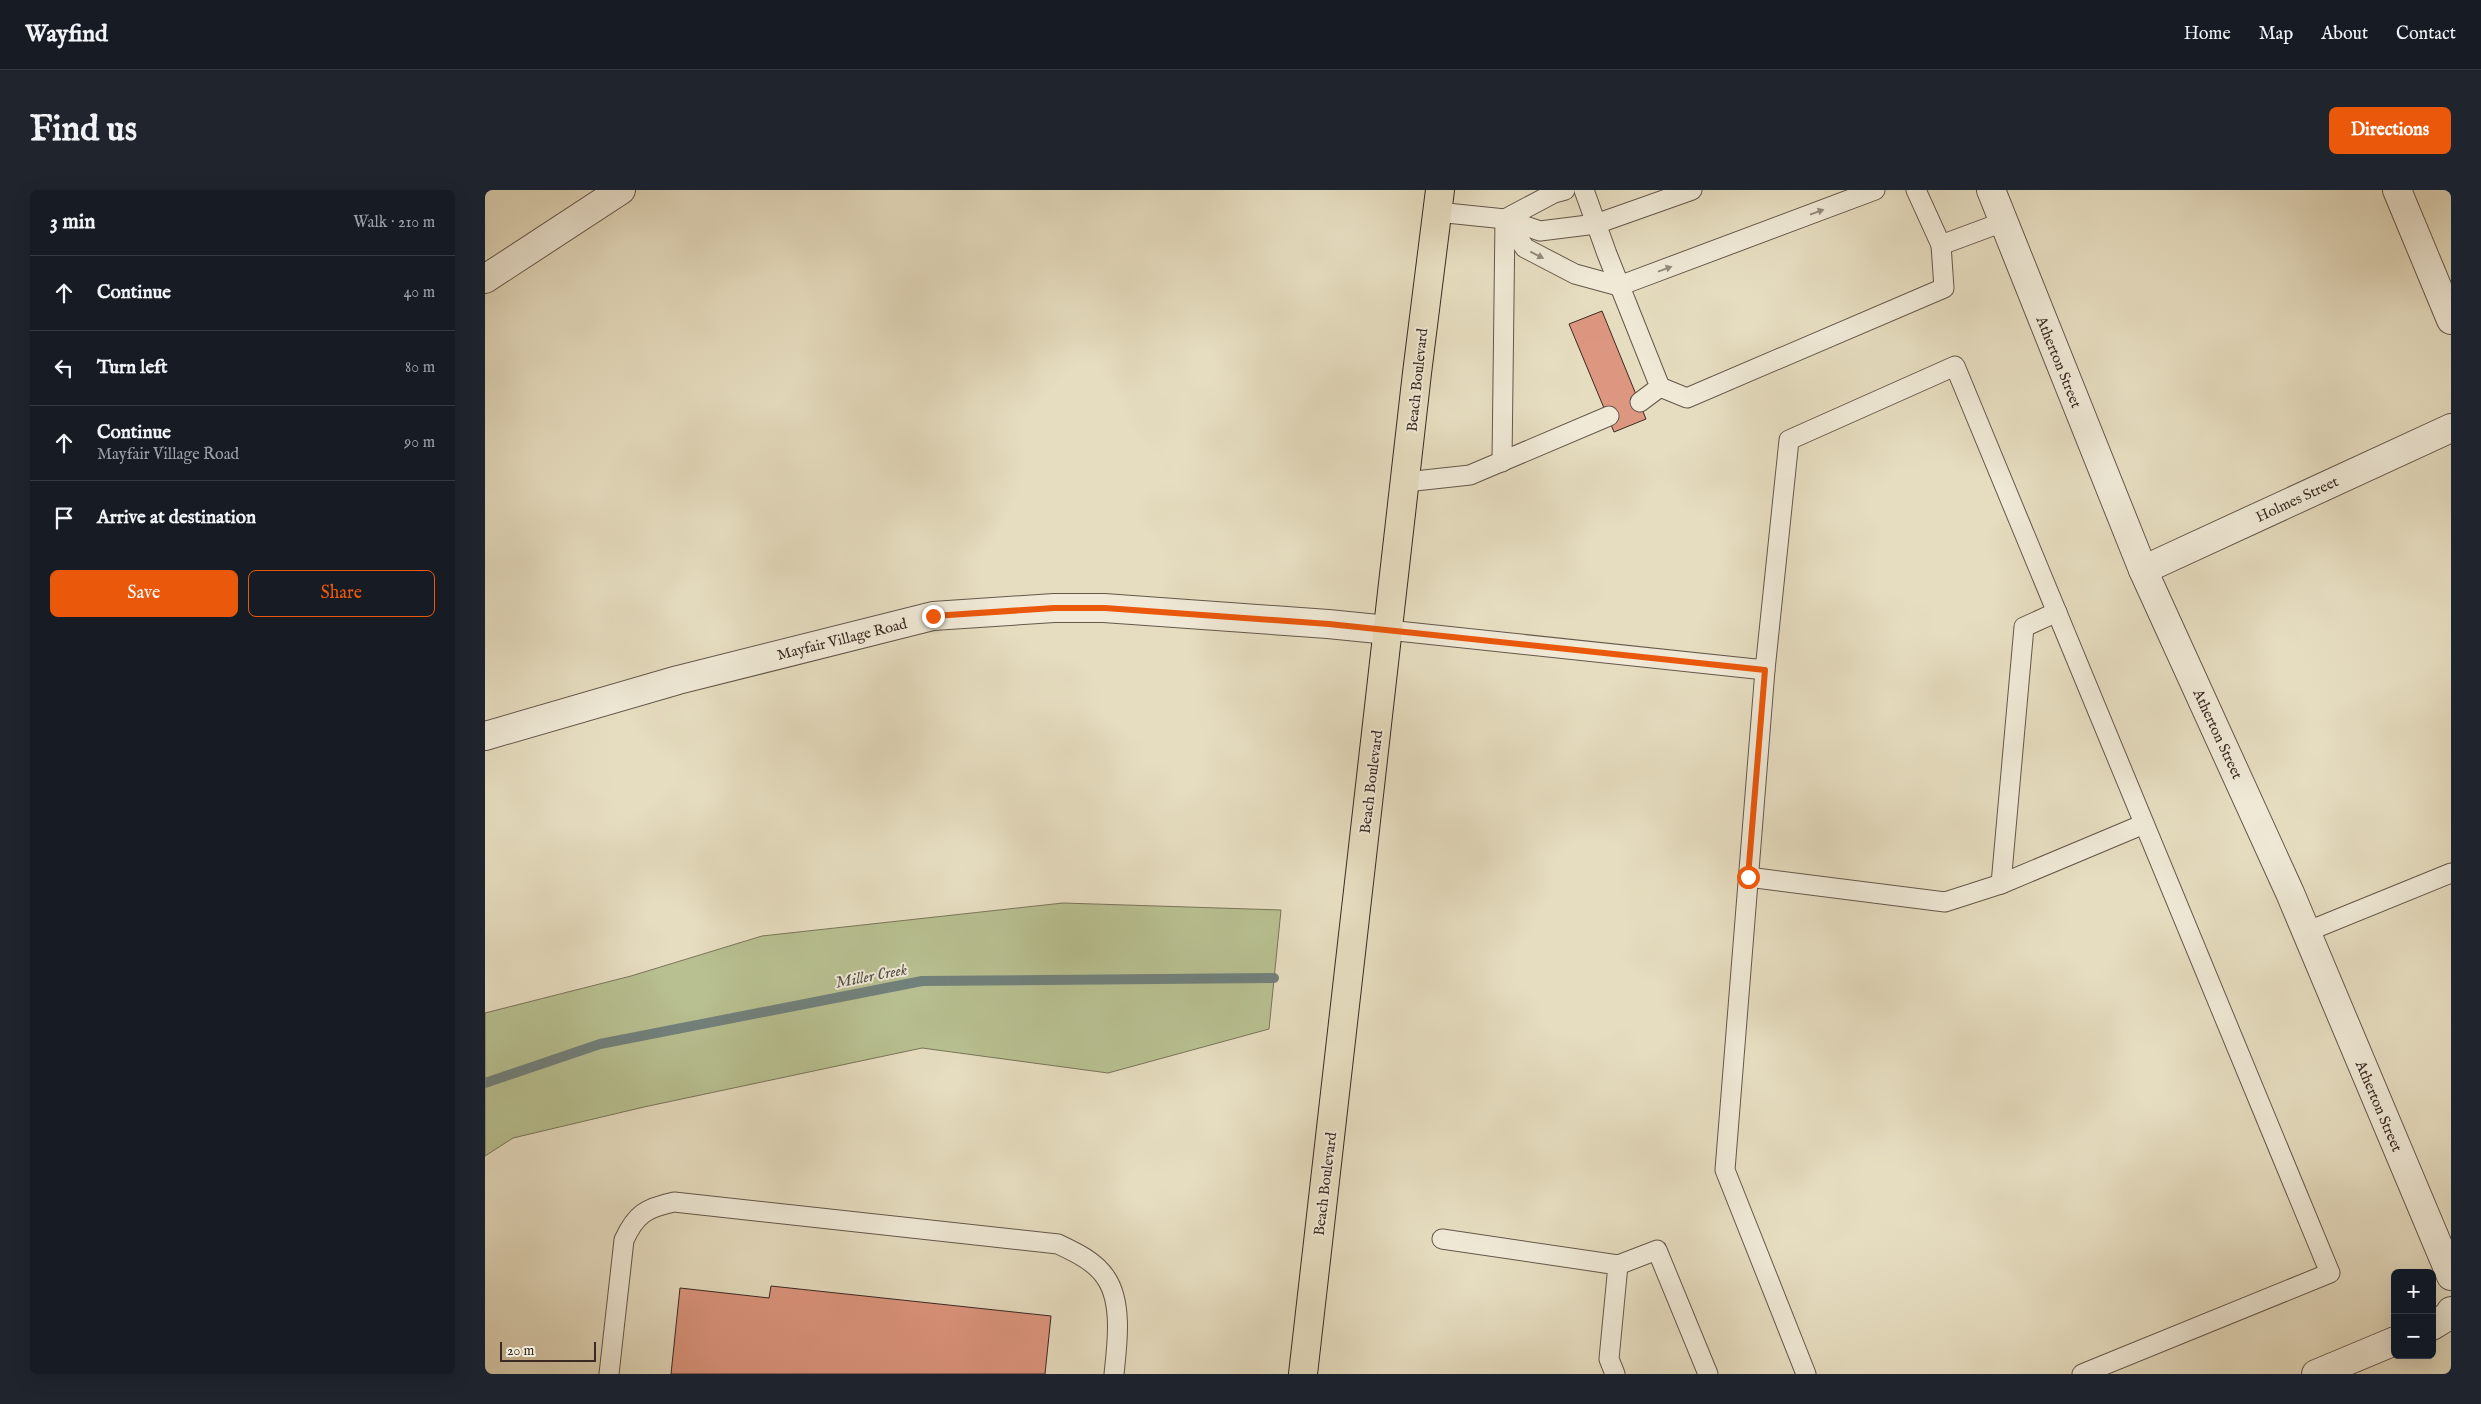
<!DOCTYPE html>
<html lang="en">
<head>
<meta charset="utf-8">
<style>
  body { margin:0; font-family:"IM FELL English",serif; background:#20242c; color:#f1f3f6 }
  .controls { position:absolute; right:15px; bottom:15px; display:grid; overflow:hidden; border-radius:8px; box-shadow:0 5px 20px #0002 }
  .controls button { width:45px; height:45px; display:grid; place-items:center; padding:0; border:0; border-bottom:1px solid #363941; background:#171b24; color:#f1f3f6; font:25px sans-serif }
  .scale { position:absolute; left:15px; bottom:12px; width:96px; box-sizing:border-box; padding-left:5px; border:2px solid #3a2a23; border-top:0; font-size:14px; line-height:18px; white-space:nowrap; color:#3a2a23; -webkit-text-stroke:4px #efe9d6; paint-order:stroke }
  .stop { position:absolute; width:15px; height:15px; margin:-11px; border:4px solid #ea580c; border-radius:50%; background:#fff }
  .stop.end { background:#ea580c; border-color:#fff; box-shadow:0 1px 5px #0008 }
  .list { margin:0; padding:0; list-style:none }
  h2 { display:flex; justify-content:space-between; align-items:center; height:65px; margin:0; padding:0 20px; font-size:21px }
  h2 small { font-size:16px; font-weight:400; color:#9ea1a6 }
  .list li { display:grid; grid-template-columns:32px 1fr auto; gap:15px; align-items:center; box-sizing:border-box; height:75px; padding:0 20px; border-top:1px solid #363941 }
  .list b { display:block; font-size:19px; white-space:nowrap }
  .list p { margin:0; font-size:16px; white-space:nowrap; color:#9ea1a6 }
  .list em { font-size:16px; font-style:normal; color:#9ea1a6 }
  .actions { display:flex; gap:10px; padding:15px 20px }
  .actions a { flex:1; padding:11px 0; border:1px solid #ea580c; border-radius:8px; text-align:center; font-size:18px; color:#ea580c }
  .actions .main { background:#ea580c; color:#fff }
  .icon { flex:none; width:28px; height:28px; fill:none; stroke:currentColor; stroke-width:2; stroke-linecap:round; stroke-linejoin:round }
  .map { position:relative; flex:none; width:1966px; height:1184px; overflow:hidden; border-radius:8px }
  header { display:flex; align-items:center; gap:30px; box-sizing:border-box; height:70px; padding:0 25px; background:#171b24; border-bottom:1px solid #363941 }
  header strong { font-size:24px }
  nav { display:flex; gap:28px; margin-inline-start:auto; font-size:18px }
  .intro { display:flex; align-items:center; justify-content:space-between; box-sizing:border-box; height:120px; padding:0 30px }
  h1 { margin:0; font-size:35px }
  .button { padding:12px 22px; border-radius:8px; background:#ea580c; color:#fff; font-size:18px; font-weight:700 }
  main { display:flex; gap:30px; padding:0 30px }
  aside { flex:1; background:#171b24; border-radius:8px; box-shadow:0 5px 20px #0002 }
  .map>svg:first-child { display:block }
  .green { fill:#b8c091; stroke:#79755a }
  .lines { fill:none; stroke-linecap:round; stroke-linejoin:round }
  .stream { stroke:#72817c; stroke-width:10 }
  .building { fill:#dd967f; stroke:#3a2a23 }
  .lane-casing { stroke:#65574a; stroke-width:21 }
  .street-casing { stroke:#65574a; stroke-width:30 }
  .highway-casing { stroke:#3a2a23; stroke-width:30 }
  .lane { stroke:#efe9d6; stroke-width:19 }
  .street { stroke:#efe9d6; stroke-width:28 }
  .highway { stroke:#e6ddc0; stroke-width:28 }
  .oneway { fill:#948a7c }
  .route { stroke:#ea580c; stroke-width:6 }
  .labels { text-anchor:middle; stroke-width:4; stroke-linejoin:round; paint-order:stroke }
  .street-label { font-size:15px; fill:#3a2a23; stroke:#efe9d6 }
  .water-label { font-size:16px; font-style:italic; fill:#514e48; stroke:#efe9d6 }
</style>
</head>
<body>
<header>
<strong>Wayfind</strong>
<nav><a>Home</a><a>Map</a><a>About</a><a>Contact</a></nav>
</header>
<div class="intro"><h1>Find us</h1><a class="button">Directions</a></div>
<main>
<aside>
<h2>3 min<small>Walk · 210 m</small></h2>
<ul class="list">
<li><svg class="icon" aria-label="ahead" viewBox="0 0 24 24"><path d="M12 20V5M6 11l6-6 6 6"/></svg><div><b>Continue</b></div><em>40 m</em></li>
<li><svg class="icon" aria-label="left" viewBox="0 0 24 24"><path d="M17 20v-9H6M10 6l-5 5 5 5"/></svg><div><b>Turn left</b></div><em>80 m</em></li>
<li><svg class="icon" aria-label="ahead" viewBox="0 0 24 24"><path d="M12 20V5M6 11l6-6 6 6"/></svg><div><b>Continue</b><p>Mayfair Village Road</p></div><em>90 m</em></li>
<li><svg class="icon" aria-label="arrive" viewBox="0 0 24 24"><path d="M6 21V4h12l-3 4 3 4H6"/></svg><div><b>Arrive at destination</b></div></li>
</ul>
<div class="actions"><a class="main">Save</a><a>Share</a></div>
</aside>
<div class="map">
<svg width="1966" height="1184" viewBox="0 0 1966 1184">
  <rect width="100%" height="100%" fill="#e6ddc0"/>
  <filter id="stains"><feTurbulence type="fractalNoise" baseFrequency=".004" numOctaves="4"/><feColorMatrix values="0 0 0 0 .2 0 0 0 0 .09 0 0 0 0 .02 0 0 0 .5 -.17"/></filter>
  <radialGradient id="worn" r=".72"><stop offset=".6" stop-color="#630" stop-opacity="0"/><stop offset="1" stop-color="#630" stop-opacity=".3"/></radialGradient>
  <path class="green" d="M578 713 796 720 784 839 623 883 437 858 159 917 28 948 0 966V823L146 786 277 746Z"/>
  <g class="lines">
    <path class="stream" d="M0 893 115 854 437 791 789 788"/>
  </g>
  <g class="building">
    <path d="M1117 121 1161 229 1129 242 1084 134Z"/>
    <path d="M286 1096 566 1126 560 1184H186L195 1098 284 1108Z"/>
  </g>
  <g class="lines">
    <defs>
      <g id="lane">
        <path d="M1099 0 1122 64 1175 197 1155 212"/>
        <path d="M1431 0 1456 55 1518 32"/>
        <path d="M952 22 1020 29 1055 41 1111 34 1207 0"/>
        <path d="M1020 29 1040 58 1090 84 1134 96 1390 0"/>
        <path d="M1020 29 1069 3 1080 0"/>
        <path d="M1175 197 1202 208 1459 98 1456 55"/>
        <path d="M1017 272 1020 29"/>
        <path d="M921 292 985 285 1124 226"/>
        <path d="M903 440 1280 480 1304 250 1470 176 1845 1083 1597 1184"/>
        <path d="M1280 480 1240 980 1321 1184"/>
        <path d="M1263 687 1460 712 1516 694 1539 437 1572 422"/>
        <path d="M1516 694 1659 634"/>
        <path d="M1821 742 1966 683"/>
        <path d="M957 1049 1133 1075 1124 1169 1130 1184"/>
        <path d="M1133 1075 1172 1060 1223 1184"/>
        <path d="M124 1184 139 1050C151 1024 161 1018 189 1012L573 1054C590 1062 610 1071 621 1088 638 1113 632 1156 629 1184"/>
      </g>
      <g id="street">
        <path d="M1506 0 1658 380 1805 703 1966 1086"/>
        <path d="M1912 0 1966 130"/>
        <path d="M0 89 136 0"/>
        <path d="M1658 380 1966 238"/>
        <path d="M0 546 193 490 448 426 569 418H619L843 434 903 440"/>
        <path d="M1947 1136 1963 1126 1966 1121"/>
        <path d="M1831 1184 1910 1151"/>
      </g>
      <path id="highway" d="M818 1184 932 183 955 0"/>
    </defs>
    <use href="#lane" class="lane-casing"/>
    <use href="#street" class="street-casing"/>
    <use href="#highway" class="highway-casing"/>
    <use href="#lane" class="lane"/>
    <use href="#street" class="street"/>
    <use href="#highway" class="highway"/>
  </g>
  <defs><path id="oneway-solid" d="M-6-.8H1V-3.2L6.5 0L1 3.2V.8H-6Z" transform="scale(1.25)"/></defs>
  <g class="oneway">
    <use href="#oneway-solid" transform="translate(1332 22) rotate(-20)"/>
    <use href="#oneway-solid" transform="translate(1052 65) rotate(27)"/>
    <use href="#oneway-solid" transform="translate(1180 79) rotate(-20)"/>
  </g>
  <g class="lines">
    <path class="route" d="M448 426 569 418H620L844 434 1280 480 1263 687"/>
  </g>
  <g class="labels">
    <g class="street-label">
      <text transform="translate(1574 172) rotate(68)" y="5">Atherton Street</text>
      <text transform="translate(932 190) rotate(-84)" y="5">Beach Boulevard</text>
      <text transform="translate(1812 309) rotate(-25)" y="5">Holmes Street</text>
      <text transform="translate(357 449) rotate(-14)" y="5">Mayfair Village Road</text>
      <text transform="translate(1733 544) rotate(65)" y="5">Atherton Street</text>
      <text transform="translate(886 592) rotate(-83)" y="5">Beach Boulevard</text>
      <text transform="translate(1894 916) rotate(67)" y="5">Atherton Street</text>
      <text transform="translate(840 994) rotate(-83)" y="5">Beach Boulevard</text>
    </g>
    <g class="water-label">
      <text transform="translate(386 785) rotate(-11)" y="6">Miller Creek</text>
    </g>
  </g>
  <rect width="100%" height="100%" filter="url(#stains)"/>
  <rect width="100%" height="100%" fill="url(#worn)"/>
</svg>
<div class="controls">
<button>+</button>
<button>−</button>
</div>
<div class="scale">20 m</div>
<div class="stop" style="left:1263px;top:687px"></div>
<div class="stop end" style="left:448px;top:426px"></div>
</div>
</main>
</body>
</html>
